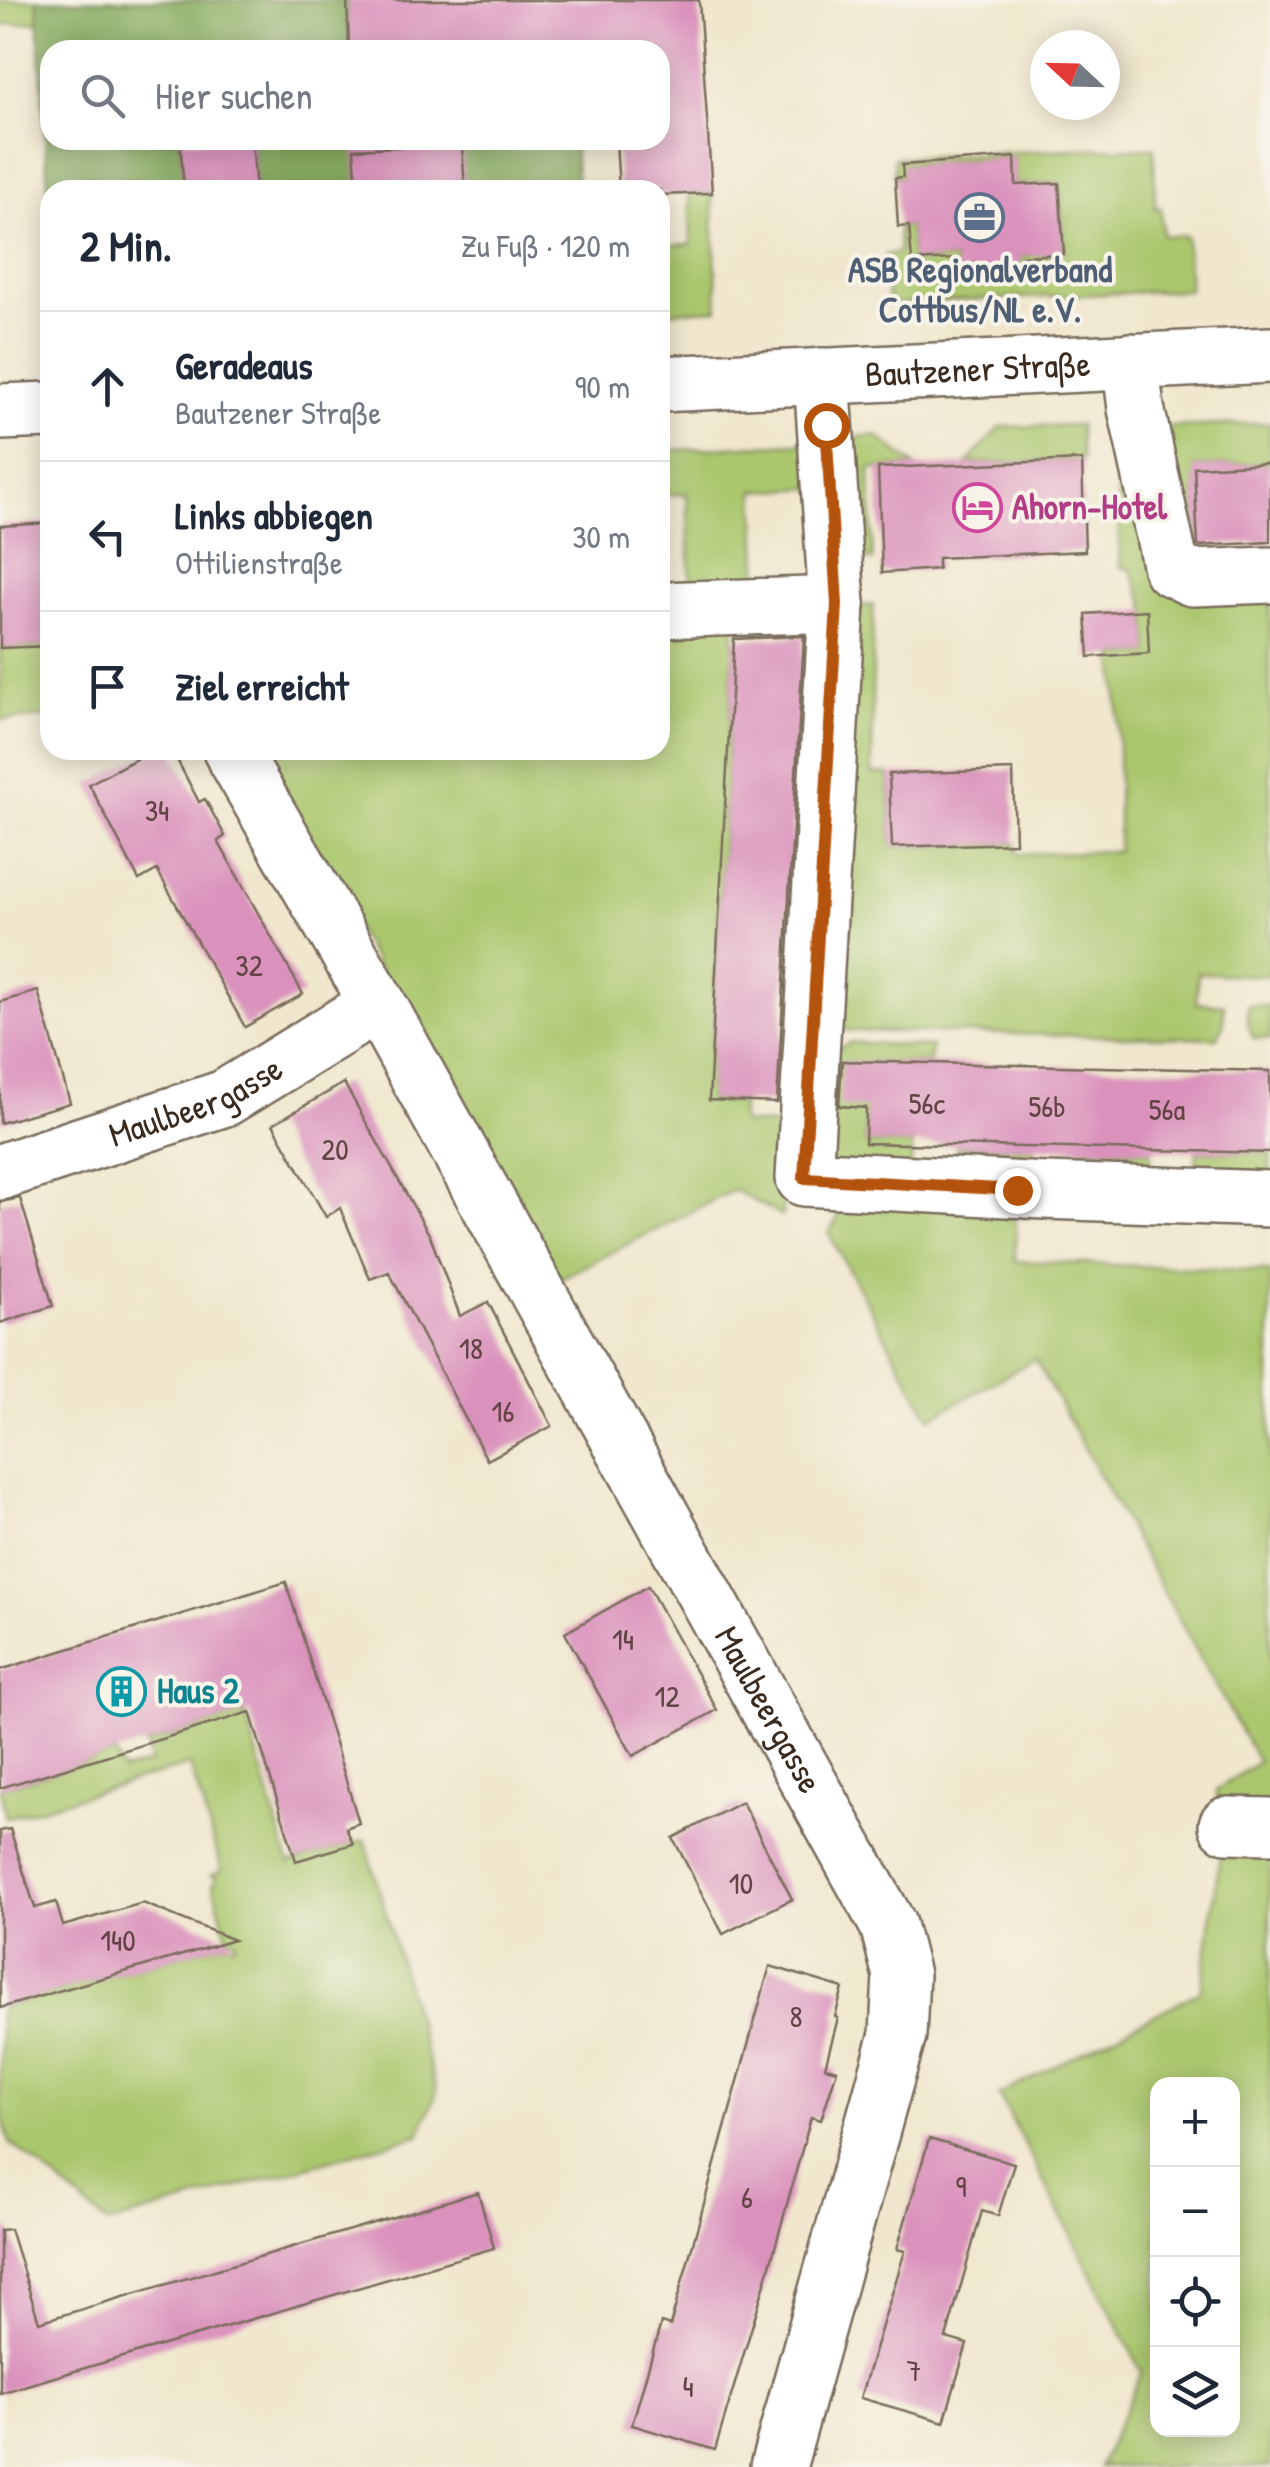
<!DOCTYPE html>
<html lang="de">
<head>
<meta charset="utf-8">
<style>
  body { margin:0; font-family:"Patrick Hand",sans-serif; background:#f6f6f7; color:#1f2937 }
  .controls { position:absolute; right:30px; bottom:30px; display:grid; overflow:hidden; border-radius:20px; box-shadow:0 5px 25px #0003 }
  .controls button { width:90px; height:90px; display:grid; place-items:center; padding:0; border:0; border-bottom:2px solid #e0e1e3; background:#fff; color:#1f2937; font:50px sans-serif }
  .compass { position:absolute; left:1030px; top:30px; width:90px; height:90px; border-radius:50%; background:#fff; box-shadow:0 5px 25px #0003; rotate:292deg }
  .stop { position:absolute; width:30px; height:30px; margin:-22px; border:8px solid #b45309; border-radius:50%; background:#fff }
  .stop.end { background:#b45309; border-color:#fff; box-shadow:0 2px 10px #0008 }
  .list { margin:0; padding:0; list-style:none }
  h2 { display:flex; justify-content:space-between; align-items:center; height:130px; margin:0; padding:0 40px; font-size:42px }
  h2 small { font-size:32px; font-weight:400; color:#747a83 }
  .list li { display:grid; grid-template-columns:65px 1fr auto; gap:30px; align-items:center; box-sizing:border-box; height:150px; padding:0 40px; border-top:2px solid #e0e1e3 }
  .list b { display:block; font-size:38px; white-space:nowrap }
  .list p { margin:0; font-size:32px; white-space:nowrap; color:#747a83 }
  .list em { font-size:32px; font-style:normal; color:#747a83 }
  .icon { flex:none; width:55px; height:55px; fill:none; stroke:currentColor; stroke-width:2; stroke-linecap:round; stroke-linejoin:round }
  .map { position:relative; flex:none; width:1270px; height:2467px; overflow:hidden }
  .search { position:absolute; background:#fff; box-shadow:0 5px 25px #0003; left:40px; top:40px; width:630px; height:110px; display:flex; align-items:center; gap:25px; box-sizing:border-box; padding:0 35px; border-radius:30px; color:#747a83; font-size:38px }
  .panel { position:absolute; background:#fff; box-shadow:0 5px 25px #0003; left:40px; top:180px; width:630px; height:580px; border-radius:30px }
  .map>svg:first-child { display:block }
  .green { fill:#abc76e; stroke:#737846; stroke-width:2.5; fill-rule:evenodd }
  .forest { fill:#88ac61; stroke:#626b40; stroke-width:2.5 }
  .building { fill:#da92bc }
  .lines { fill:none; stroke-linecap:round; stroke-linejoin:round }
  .street-casing { stroke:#7a6c5c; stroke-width:60 }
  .street { stroke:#fff; stroke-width:55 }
  .route { stroke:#b45309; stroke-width:12 }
  .labels { text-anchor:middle; stroke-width:8; stroke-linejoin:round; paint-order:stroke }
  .number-label { font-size:30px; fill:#634446 }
  .service-label { font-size:35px; font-weight:bold; fill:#4e5e75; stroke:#f7f3e8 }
  .street-label { font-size:35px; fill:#3b2a1e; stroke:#f7f3e8 }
  .hotel-label { font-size:35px; font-weight:bold; fill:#b23c85; stroke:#f7f3e8; text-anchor:start }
  .culture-label { font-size:35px; font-weight:bold; fill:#0d838f; stroke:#f7f3e8; text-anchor:start }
</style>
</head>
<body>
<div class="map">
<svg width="1270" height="2467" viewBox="0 0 1270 2467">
  <rect width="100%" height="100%" fill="#f7f3e8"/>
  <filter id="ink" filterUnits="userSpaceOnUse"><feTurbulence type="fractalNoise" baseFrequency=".01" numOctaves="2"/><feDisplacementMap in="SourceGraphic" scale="20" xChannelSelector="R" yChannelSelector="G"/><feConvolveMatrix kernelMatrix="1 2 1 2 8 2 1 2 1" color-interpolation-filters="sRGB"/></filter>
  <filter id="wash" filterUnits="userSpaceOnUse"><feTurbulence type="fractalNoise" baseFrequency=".0048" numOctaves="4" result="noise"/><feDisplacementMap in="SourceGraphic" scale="40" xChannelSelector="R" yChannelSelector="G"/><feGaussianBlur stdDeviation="2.25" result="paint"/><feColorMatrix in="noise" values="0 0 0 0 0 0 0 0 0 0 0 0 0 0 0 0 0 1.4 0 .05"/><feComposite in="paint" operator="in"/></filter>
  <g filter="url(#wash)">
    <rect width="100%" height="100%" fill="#f0e7ce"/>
    <g class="green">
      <path d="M0 0H37L38 22 0 25Z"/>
      <path d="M1154 148 1155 208H1161L1163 236H1186L1189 290 888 304 885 255 899 253 898 227 909 226 912 261 955 259 956 273 1020 268 1021 256 1064 253 1059 183 1016 185 1014 157 903 165V177L895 178 894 158 1072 149Z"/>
      <path d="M712 193 718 309 660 312V246L691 244 689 194Z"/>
      <path d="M1270 423V463L1195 467 1197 563 1154 428Z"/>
      <path d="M1079 425 1082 460 967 464 1000 427Z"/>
      <path d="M1116 429 1156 581 1270 590V976L1198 973 1196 1003 1224 1005 1223 1027 1217 1038 850 1031 828 1021 855 606 873 605 872 774H889L892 847 1015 843 1018 854 1118 851V705L1114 656 1149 653 1147 610 1132 570 1120 566Z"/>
      <path d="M875 435 916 466 870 469 873 560 852 554 849 438Z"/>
      <path d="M813 442V488L755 491 759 593 691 596 687 494 660 495V451Z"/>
      <path d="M735 619 709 1100 741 1102V1123L788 1126 782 1216 734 1190 559 1279 252 750H660V623Z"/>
      <path d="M50 646V717L0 720V648Z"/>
      <path d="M1270 1003V1039L1253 1038 1247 1024 1248 1005 1269 1006Z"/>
      <path d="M852 1042 931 1047 930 1063 868 1062 865 1143 912 1144 911 1174 830 1170 826 1053Z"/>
      <path d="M957 1146 1033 1147V1177L956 1163Z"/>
      <path d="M1081 1148 1151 1150 1150 1181 1080 1167Z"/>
      <path d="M1197 1151 1270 1153V1185L1196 1170Z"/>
      <path d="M848 1197 1003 1208 1016 1223 1015 1261 1270 1271V1817L1217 1816V1790L1258 1762 1035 1359 930 1418 829 1234Z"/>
      <path d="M245 1713 289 1863 365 1840 437 2092 419 2135 108 2224 28 2156 10 2144 0 2107V2008L225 1942 234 1946 236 1941 227 1937 213 1885 216 1878 211 1875 222 1870 190 1765 6 1818 0 1788 115 1753 122 1771 151 1763 146 1744Z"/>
      <path d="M1222 1840H1270V2467H1099L1142 2372 999 2095 1201 1991ZM1158 2084H1232V2430H1158Z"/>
    </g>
    <g class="forest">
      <path d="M37 0H347L349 50H50V140H180L184 190H50V224Z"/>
      <path d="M252 140H574L577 190H465L461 144 355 149 357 190H256Z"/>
    </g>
    <g id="blocks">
      <g class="building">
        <path d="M347 0H699L712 193 660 195V190H619L616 140H660V50H349Z"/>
        <path d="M180 140H252L256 190H184Z"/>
        <path d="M462 144 465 190H357L354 149Z"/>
        <path d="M1015 157 1016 185 1059 183 1064 254 1021 256V268L955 273V259L912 261 909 226 898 227 895 178 903 177 902 165Z"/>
        <path d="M1082 460 1085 551 938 558V569L882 573 878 468Z"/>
        <path d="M1270 463V542L1198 546 1194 467Z"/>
        <path d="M50 523V646L0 648V526Z"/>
        <path d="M1147 610 1149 653 1089 657 1086 614Z"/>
        <path d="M804 636 777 1103 709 1100 734 639Z"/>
        <path d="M153 750H172L199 802 205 799 225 836 218 841 303 994 245 1027 157 870 139 880 89 784Z"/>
        <path d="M1013 770 1015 843 892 847 889 774Z"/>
        <path d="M38 991 70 1103 0 1123V1002Z"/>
        <path d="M842 1061 1270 1071V1153L865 1143 866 1108 839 1106Z"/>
        <path d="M344 1083 430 1236 460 1316 488 1302 552 1426 487 1460 389 1272 370 1279 340 1208 326 1217 273 1124Z"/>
        <path d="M20 1198 53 1306 0 1323V1202Z"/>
        <path d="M286 1582 359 1823 346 1828 353 1844 296 1861 250 1712 0 1788V1670Z"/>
        <path d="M648 1586 717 1710 633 1756 565 1633Z"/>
        <path d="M742 1802 792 1899 723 1934 673 1838Z"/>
        <path d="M10 1829 35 1908 56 1902 63 1926 143 1903 234 1940 0 2008V1831Z"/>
        <path d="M770 1966 843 1988 835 2017 838 2018 825 2067 837 2070 821 2120 811 2117 768 2273 715 2450 632 2425 661 2323 670 2326Z"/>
        <path d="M929 2139 1014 2163 998 2216 982 2211 946 2338 967 2344 944 2422 860 2398 905 2251 897 2249Z"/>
        <path d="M478 2192 494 2248 0 2393V2230L10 2229 39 2322Z"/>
      </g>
    </g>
  </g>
  <g filter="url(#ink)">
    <use href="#blocks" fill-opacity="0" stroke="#7a6c5c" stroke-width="2.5"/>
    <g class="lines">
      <defs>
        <g id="street">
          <path d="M1130 361 1136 408 1171 568 1192 578 1270 575"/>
          <path d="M822 376 837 604 804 1178 1045 1191 1270 1199"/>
          <path id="s1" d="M660 384 1270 355"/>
          <path d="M0 412 50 410"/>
          <path d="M660 610 837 604"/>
          <path id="s2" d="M231 750 378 1004 888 1925 901 1975 898 2035 778 2467"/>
          <path id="s3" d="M0 1172 225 1098 378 1004"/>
          <path d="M1227 1825 1270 1826"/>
        </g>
      </defs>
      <use href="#street" class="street-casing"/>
      <use href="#street" class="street"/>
    </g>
  </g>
  <g class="lines" filter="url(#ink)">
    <path class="route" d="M826 425 837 604 804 1178 1017 1190"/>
  </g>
  <defs>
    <symbol id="office-ring" viewBox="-11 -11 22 22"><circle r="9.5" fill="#f7f3e8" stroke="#5c6f8a" stroke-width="1.5"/><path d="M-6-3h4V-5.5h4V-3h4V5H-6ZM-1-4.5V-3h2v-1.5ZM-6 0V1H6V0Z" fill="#5c6f8a"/></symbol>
    <symbol id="hotel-ring" viewBox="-11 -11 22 22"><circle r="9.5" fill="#f7f3e8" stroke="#d1479c" stroke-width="1.5"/><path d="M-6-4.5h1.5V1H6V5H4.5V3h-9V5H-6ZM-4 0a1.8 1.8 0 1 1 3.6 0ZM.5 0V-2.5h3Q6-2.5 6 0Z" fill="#d1479c"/></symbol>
    <symbol id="building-ring" viewBox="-11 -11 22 22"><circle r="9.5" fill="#f7f3e8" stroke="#0f9aa8" stroke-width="1.5"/><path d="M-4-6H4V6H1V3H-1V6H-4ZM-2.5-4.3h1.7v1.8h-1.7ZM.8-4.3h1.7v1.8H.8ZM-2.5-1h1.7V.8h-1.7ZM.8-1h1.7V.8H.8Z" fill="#0f9aa8"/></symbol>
  </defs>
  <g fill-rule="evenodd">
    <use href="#office-ring" x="952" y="190" width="55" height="55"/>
    <use href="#hotel-ring" x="950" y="480" width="55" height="55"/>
    <use href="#building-ring" x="94" y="1664" width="55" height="55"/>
  </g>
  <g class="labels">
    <g class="number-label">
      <text x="157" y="821">34</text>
      <text x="249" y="976">32</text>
      <text x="927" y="1114">56c</text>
      <text x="1047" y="1117">56b</text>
      <text x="1167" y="1120">56a</text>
      <text x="335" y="1160">20</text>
      <text x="471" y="1359">18</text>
      <text x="503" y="1422">16</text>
      <text x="623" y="1650">14</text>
      <text x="667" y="1707">12</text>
      <text x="741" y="1894">10</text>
      <text x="118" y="1951">140</text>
      <text x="796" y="2027">8</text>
      <text x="961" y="2197">9</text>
      <text x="747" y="2208">6</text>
      <text x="914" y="2381">7</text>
      <text x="688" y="2397">4</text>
    </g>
    <g class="service-label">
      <text x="980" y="282">ASB Regionalverband<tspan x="980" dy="40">Cottbus/NL e.V.</tspan></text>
    </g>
    <g class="street-label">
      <text dy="12" stroke="none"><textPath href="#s1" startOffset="318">Bautzener Straße</textPath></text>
      <text dy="12" stroke="none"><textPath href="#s3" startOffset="208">Maulbeergasse</textPath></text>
      <text dy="12" stroke="none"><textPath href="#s2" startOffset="1100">Maulbeergasse</textPath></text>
    </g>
    <g class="hotel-label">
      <text x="1012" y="519">Ahorn-Hotel</text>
    </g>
    <g class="culture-label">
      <text x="157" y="1703">Haus 2</text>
    </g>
  </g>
</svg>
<div class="controls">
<button>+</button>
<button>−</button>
<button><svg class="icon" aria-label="locate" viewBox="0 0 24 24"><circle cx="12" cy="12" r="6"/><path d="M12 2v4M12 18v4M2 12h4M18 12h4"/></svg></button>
<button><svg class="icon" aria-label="layers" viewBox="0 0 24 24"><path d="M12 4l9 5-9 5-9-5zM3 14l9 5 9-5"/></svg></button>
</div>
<svg class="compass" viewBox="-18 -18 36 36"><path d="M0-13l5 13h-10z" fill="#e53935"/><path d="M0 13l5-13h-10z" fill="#747a83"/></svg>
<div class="stop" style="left:826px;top:425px"></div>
<div class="stop end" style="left:1017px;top:1190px"></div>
<div class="search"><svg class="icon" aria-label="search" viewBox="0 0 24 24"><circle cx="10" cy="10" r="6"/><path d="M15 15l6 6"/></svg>Hier suchen</div>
<section class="panel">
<h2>2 Min.<small>Zu Fuß · 120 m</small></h2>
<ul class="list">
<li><svg class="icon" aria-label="ahead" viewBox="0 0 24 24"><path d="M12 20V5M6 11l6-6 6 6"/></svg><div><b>Geradeaus</b><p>Bautzener Straße</p></div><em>90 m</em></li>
<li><svg class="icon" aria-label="left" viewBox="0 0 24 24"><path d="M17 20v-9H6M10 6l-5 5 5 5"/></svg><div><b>Links abbiegen</b><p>Ottilienstraße</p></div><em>30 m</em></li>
<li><svg class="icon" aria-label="arrive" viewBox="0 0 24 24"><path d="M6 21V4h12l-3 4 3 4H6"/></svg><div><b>Ziel erreicht</b></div></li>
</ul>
</section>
</div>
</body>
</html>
